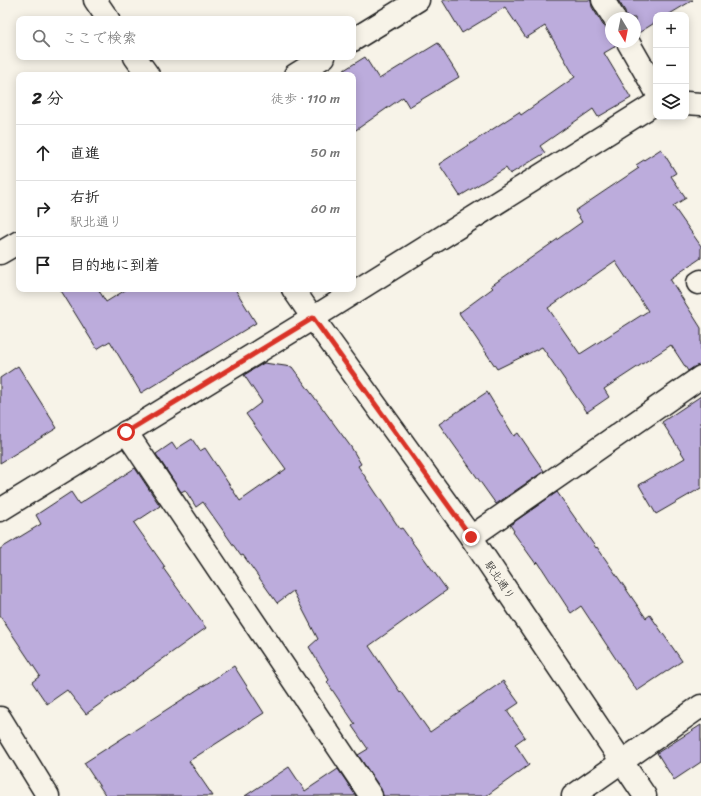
<!DOCTYPE html>
<html lang="ja">
<head>
<meta charset="utf-8">
<style>
  body { margin:0; font-family:Sriracha,"Klee One",sans-serif; background:#f6f6f6; color:#222 }
  .controls { position:absolute; right:12px; top:12px; display:grid; overflow:hidden; border-radius:8px; box-shadow:0 2px 10px #0003 }
  .controls button { width:36px; height:36px; display:grid; place-items:center; padding:0; border:0; border-bottom:1px solid #e0e0e0; background:#fff; color:#222; font:20px sans-serif }
  .compass { position:absolute; left:605px; top:12px; width:36px; height:36px; border-radius:50%; background:#fff; box-shadow:0 2px 10px #0003; rotate:170deg }
  .stop { position:absolute; width:12px; height:12px; margin:-9px; border:3px solid #d93025; border-radius:50%; background:#fff }
  .stop.end { background:#d93025; border-color:#fff; box-shadow:0 1px 4px #0008 }
  .list { margin:0; padding:0; list-style:none }
  h2 { display:flex; justify-content:space-between; align-items:center; height:52px; margin:0; padding:0 16px; font-size:17px }
  h2 small { font-size:13px; font-weight:400; color:#767676 }
  .list li { display:grid; grid-template-columns:26px 1fr auto; gap:12px; align-items:center; box-sizing:border-box; height:56px; padding:0 16px; border-top:1px solid #e0e0e0 }
  .list b { display:block; font-size:15px; white-space:nowrap }
  .list p { margin:0; font-size:13px; white-space:nowrap; color:#767676 }
  .list em { font-size:13px; font-style:normal; color:#767676 }
  .icon { flex:none; width:22px; height:22px; fill:none; stroke:currentColor; stroke-width:2; stroke-linecap:round; stroke-linejoin:round }
  .map { position:relative; flex:none; width:701px; height:796px; overflow:hidden }
  .search { position:absolute; background:#fff; box-shadow:0 2px 10px #0003; left:16px; top:16px; width:340px; height:44px; display:flex; align-items:center; gap:10px; box-sizing:border-box; padding:0 14px; border-radius:8px; color:#767676; font-size:15px }
  .panel { position:absolute; background:#fff; box-shadow:0 2px 10px #0003; left:16px; top:72px; width:340px; height:220px; border-radius:8px }
  .map>svg:first-child { display:block }
  .building { fill:#bcacdc; stroke:#1c1c1c; fill-rule:evenodd }
  .lines { fill:none; stroke-linecap:round; stroke-linejoin:round }
  .street-casing { stroke:#1c1c1c; stroke-width:25 }
  .secondary-casing { stroke:#1c1c1c; stroke-width:25 }
  .street { stroke:#f7f3e8; stroke-width:22 }
  .secondary { stroke:#f7f3e8; stroke-width:22 }
  .route { stroke:#d93025; stroke-width:5 }
  .labels { text-anchor:middle; stroke-width:3; stroke-linejoin:round; paint-order:stroke }
  .street-label { font-size:11px; fill:#1c1c1c; stroke:#f7f3e8 }
</style>
</head>
<body>
<div class="map">
<svg width="701" height="796" viewBox="0 0 701 796">
  <rect width="100%" height="100%" fill="#f7f3e8"/>
  <filter id="ink" filterUnits="userSpaceOnUse"><feTurbulence type="fractalNoise" baseFrequency=".025" numOctaves="2"/><feDisplacementMap in="SourceGraphic" scale="8" xChannelSelector="R" yChannelSelector="G"/><feConvolveMatrix kernelMatrix="1 2 1 2 8 2 1 2 1" color-interpolation-filters="sRGB"/></filter>
  <g filter="url(#ink)">
    <g class="building">
      <path d="M442 0H591L592 7 603 25 608 29 611 30V42H616V46L604 53 631 98 598 117 593 109 540 146 545 153 510 174 506 168 460 196 439 164 519 112 521 115 575 77 545 26 526 38 505 7 462 33Z"/>
      <path d="M618 0H693L668 15H656V22L637 34 635 32V18H626L625 11Z"/>
      <path d="M438 43 459 77 409 107 403 97 353 132V75H347L344 70 365 57 379 79Z"/>
      <path d="M661 149 676 173 671 176 686 198 673 206 701 246V258L670 279 701 328V365L694 367 688 371 671 345 604 389 609 397 587 412 542 347 497 369 459 313 493 288 491 286 582 222 575 211 639 168 636 165ZM615 261 648 311 580 354 548 308Z"/>
      <path d="M60 289H98L106 302 127 289H235L256 323 141 393 110 341 97 349Z"/>
      <path d="M264 363 292 367 351 447 361 464 358 466 400 529 402 528 447 590 369 646 400 692 401 691 430 732 503 681 519 703 507 711 525 737 515 744 529 765 486 796H383L381 789 358 755 368 749 352 726 355 724 327 682 329 680 309 647 318 639 293 591 277 603 243 555 241 556 203 502 196 507 185 490 181 492 156 454 172 443 176 449 192 439 200 451 205 448 240 501 286 469 246 414 262 402 244 375Z"/>
      <path d="M18 366 57 428 0 463V378Z"/>
      <path d="M487 392 514 436 518 433 544 471 496 504 439 424Z"/>
      <path d="M701 396V488L656 514 639 485 685 458 662 422Z"/>
      <path d="M135 468 160 506 134 523 165 567 163 568 206 628 86 714 67 690 47 704 32 682 40 676 0 616V549L41 524 36 515 71 492 79 504Z"/>
      <path d="M557 492 596 548 597 547 646 618 650 615 682 661 637 691 581 606 571 613 538 562 536 564 513 532 514 531 510 525Z"/>
      <path d="M234 666 264 713 189 761 213 796H106L84 763Z"/>
      <path d="M701 725V762L674 780 657 753Z"/>
      <path d="M289 767 305 791 338 769 356 796H245Z"/>
    </g>
    <g class="lines">
      <defs>
        <g id="street">
          <path d="M603 0 614 18"/>
          <path d="M353 40 418 0"/>
          <path d="M628 42 656 91"/>
          <path d="M295 75 324 57"/>
          <path d="M686 103 701 104"/>
          <path d="M0 253 19 242"/>
          <path d="M698 283 701 281"/>
          <path d="M126 432 371 796"/>
          <path d="M0 510 313 318 656 103"/>
          <path d="M471 537 701 377"/>
          <path d="M0 718 48 796"/>
          <path d="M573 796 701 706"/>
        </g>
        <g id="secondary">
          <path d="M95 0 108 19"/>
          <path d="M135 57 148 75"/>
          <path d="M293 289 313 318 471 537 645 796"/>
        </g>
      </defs>
      <use href="#street" class="street-casing"/>
      <use href="#secondary" class="secondary-casing"/>
      <use href="#street" class="street"/>
      <use href="#secondary" class="secondary"/>
    </g>
  </g>
  <g class="lines" filter="url(#ink)">
    <path class="route" d="M126 432 313 318 471 537"/>
  </g>
  <g class="labels">
    <g class="street-label">
      <text transform="translate(500 580) rotate(56)" y="4">駅北通り</text>
    </g>
  </g>
</svg>
<div class="controls">
<button>+</button>
<button>−</button>
<button><svg class="icon" aria-label="layers" viewBox="0 0 24 24"><path d="M12 4l9 5-9 5-9-5zM3 14l9 5 9-5"/></svg></button>
</div>
<svg class="compass" viewBox="-18 -18 36 36"><path d="M0-13l5 13h-10z" fill="#e53935"/><path d="M0 13l5-13h-10z" fill="#767676"/></svg>
<div class="stop" style="left:126px;top:432px"></div>
<div class="stop end" style="left:471px;top:537px"></div>
<div class="search"><svg class="icon" aria-label="search" viewBox="0 0 24 24"><circle cx="10" cy="10" r="6"/><path d="M15 15l6 6"/></svg>ここで検索</div>
<section class="panel">
<h2>2 分<small>徒歩 · 110 m</small></h2>
<ul class="list">
<li><svg class="icon" aria-label="ahead" viewBox="0 0 24 24"><path d="M12 20V5M6 11l6-6 6 6"/></svg><div><b>直進</b></div><em>50 m</em></li>
<li><svg class="icon" aria-label="right" viewBox="0 0 24 24"><path d="M7 20v-9h11M14 6l5 5-5 5"/></svg><div><b>右折</b><p>駅北通り</p></div><em>60 m</em></li>
<li><svg class="icon" aria-label="arrive" viewBox="0 0 24 24"><path d="M6 21V4h12l-3 4 3 4H6"/></svg><div><b>目的地に到着</b></div></li>
</ul>
</section>
</div>
</body>
</html>
